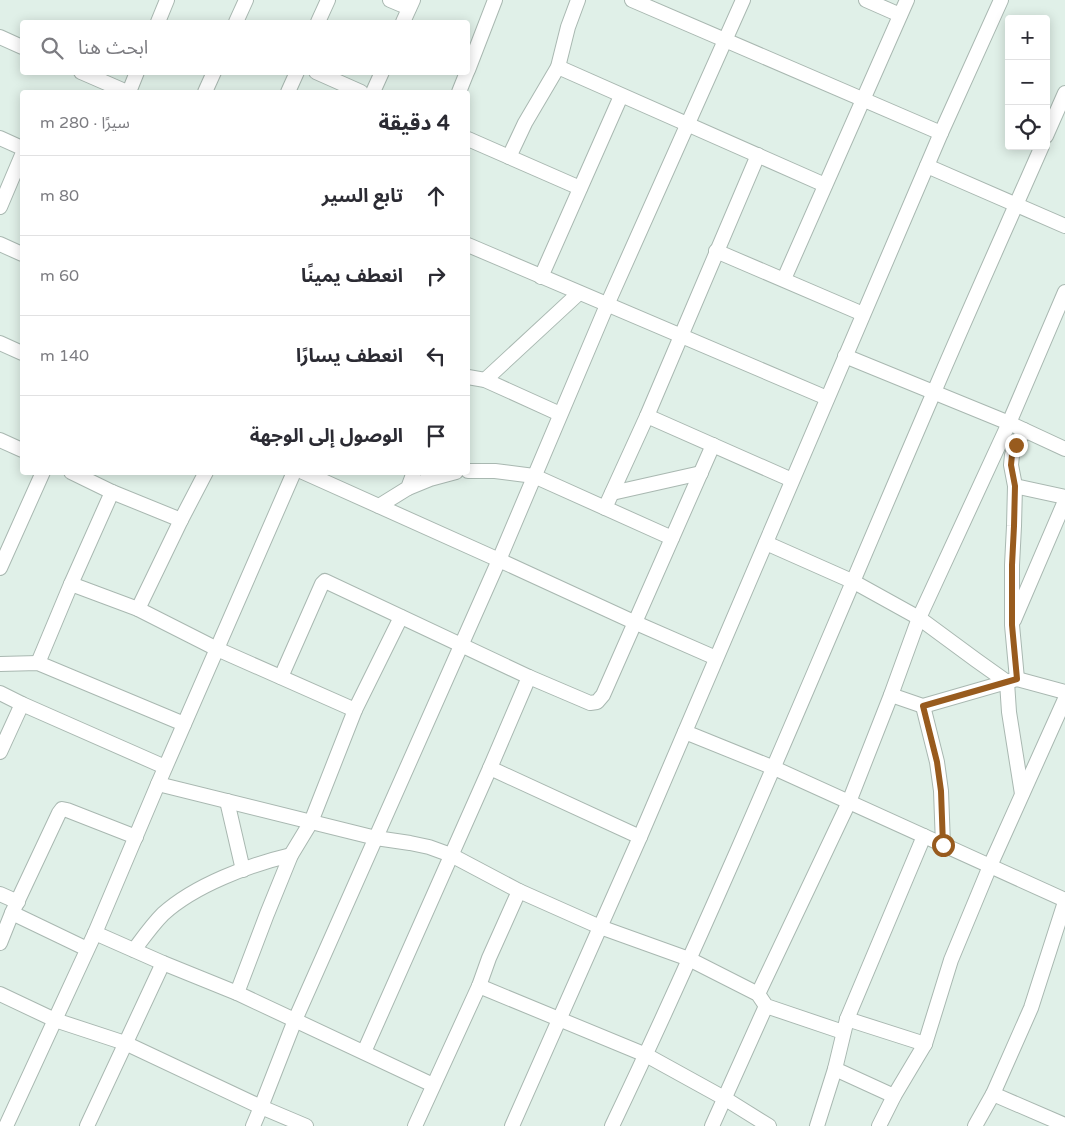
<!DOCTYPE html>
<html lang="ar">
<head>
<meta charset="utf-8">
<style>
  body { margin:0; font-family:"Varela Round","Noto Sans Arabic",sans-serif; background:#f7f7f7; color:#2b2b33; direction:rtl }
  .controls { position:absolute; right:15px; top:15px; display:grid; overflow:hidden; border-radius:5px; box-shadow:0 2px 12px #0003 }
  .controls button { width:45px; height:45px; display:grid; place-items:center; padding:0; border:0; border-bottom:1px solid #e1e1e2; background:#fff; color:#2b2b33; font:25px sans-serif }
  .stop { position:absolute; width:15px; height:15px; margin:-11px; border:4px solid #985b1e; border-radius:50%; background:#fff }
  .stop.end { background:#985b1e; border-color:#fff; box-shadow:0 1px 5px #0008 }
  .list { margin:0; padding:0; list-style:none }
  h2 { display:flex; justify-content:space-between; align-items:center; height:65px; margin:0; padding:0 20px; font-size:21px }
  h2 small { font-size:16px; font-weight:400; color:#7c7c81 }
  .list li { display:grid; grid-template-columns:32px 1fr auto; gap:15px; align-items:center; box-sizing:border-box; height:80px; padding:0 20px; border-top:1px solid #e1e1e2 }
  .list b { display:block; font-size:19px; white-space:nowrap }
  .list em { font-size:16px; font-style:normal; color:#7c7c81 }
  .icon { flex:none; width:28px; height:28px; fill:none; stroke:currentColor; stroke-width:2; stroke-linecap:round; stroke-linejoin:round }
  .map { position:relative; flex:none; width:1065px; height:1126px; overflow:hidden; direction:ltr }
  .search { position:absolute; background:#fff; box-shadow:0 2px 12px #0003; left:20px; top:20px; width:450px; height:55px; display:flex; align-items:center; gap:12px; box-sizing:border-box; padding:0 18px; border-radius:5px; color:#7c7c81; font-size:19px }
  .panel { position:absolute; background:#fff; box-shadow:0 2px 12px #0003; left:20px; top:90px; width:450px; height:385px; border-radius:5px; direction:rtl }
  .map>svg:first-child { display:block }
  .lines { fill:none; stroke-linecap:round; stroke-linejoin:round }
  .minor-casing { stroke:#a9b8b1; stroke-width:16 }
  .minor { stroke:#fff; stroke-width:14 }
  .route { stroke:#985b1e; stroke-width:6 }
</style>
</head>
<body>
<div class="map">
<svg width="1065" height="1126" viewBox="0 0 1065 1126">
  <rect width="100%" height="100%" fill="#e0f0e8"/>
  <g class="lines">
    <defs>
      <g id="minor">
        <path d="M390 0 409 8"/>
        <path d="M632 0 941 133"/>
        <path d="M866 0 900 15"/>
        <path d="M158 22 167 0"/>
        <path d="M236 22 246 0"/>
        <path d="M318 22 328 0"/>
        <path d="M403 22 413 0"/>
        <path d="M0 37 22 47"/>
        <path d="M558 67 825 185"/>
        <path d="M468 70 495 0"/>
        <path d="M81 72 127 92"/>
        <path d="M316 72 361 92"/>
        <path d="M129 92 137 72"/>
        <path d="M205 92 214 72"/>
        <path d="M288 92 297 72"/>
        <path d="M373 92 382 72"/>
        <path d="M459 92 467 72"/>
        <path d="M1046 136 1065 93"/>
        <path d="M0 138 22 148"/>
        <path d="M468 139 580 188"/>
        <path d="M509 157 525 123 558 67 568 27 578 0"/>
        <path d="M927 166 1065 226"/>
        <path d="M0 207 22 155"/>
        <path d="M0 244 22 254"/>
        <path d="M468 245 827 398"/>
        <path d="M716 251 863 314"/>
        <path d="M541 277 621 96"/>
        <path d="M784 279 907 0"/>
        <path d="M0 343 22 353"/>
        <path d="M845 356 1009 423 1065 449"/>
        <path d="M468 377 485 380 560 414"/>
        <path d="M485 380 579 293"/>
        <path d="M647 416 792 480"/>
        <path d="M0 440 22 450"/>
        <path d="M468 471H495L534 476 672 538"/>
        <path d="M71 472 112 492 181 520"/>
        <path d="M303 472 499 560 636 623 716 658"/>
        <path d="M1015 486 1065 497"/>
        <path d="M408 488 430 479 456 472"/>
        <path d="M612 493 701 473"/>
        <path d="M379 506 408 488 414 472"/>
        <path d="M605 508 647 416 758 155"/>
        <path d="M766 543 854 582 919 618 976 660 1007 682 1009 712 1022 794"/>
        <path d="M0 568 43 472"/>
        <path d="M71 584 138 609 217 649 355 710"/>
        <path d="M138 609 181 520 206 472"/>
        <path d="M1014 620 1065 501"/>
        <path d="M38 663 71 584 112 492"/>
        <path d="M0 664 38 663 184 724"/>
        <path d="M281 677 322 584 325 581 529 677 590 703 597 702 603 695 713 445"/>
        <path d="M1017 679 1012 625V565L1014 526 1015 486 1011 465 1012 455 1024 430"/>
        <path d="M0 693 22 704 165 767"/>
        <path d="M891 695 923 706 1017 679 1065 692"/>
        <path d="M923 706 937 762 941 791 943 845"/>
        <path d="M685 732 774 768 1065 900"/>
        <path d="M0 752 22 704"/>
        <path d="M490 768 640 837"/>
        <path d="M158 784 376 838 410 843 429 847 451 855 519 891 600 927 689 959 758 994 766 1006 843 1032"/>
        <path d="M227 801 243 870"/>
        <path d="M0 894 18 902"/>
        <path d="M12 913 87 949"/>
        <path d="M95 933 163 963 237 993 433 1085"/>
        <path d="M0 943 12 913 59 813 62 809 67 810 136 837"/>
        <path d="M134 950C143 938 152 925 163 914 195 885 249 865 291 855"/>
        <path d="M479 986 646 1055 724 1098 769 1126"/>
        <path d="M237 993 267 914 291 855 311 822 355 710 401 617"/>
        <path d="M0 994 55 1020 125 1043 261 1107 306 1126"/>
        <path d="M758 994 849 802 891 695 919 618 1009 423 1065 292"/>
        <path d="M847 1019 925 1044"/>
        <path d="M364 1052 490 768 529 677"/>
        <path d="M835 1069 894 1096"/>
        <path d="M993 1094 1065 1125"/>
        <path d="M6 1126 95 933 158 784 294 472"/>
        <path d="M87 1126 163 963"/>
        <path d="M253 1126 261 1107 295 1020 499 560 607 305 743 0"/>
        <path d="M415 1126 479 986 489 958 519 891"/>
        <path d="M512 1126 640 837 941 133 1001 0"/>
        <path d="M612 1126C727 885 828 638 934 392 969 310 1006 228 1042 146"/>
        <path d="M712 1126 766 1006"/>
        <path d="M817 1126 835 1069 847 1019 924 836"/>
        <path d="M879 1126 894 1096 925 1044 951 960 990 866 1065 699"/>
        <path d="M975 1126 993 1094 1031 1008 1065 902"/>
      </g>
    </defs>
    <use href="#minor" class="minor-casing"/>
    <use href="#minor" class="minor"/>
  </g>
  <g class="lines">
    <path class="route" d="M943 845 941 791 937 762 923 706 1017 679 1012 625V565L1014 526 1015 486 1011 465 1012 455 1016 445"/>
  </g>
</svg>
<div class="controls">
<button>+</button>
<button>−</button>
<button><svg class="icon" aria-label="locate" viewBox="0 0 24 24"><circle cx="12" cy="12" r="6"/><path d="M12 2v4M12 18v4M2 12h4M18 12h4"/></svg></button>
</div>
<div class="stop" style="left:943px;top:845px"></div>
<div class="stop end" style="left:1016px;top:445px"></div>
<div class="search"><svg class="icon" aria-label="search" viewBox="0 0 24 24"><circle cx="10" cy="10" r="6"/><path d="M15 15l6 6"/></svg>ابحث هنا</div>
<section class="panel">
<h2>4 دقيقة<small>سيرًا · 280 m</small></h2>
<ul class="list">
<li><svg class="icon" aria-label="ahead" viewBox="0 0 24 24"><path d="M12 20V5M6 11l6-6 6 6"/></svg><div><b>تابع السير</b></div><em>80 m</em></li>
<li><svg class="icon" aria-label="right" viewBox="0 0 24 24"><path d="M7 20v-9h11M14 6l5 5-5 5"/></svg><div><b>انعطف يمينًا</b></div><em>60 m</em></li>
<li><svg class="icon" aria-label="left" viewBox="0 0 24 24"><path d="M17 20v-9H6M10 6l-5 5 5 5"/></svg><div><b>انعطف يسارًا</b></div><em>140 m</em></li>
<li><svg class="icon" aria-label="arrive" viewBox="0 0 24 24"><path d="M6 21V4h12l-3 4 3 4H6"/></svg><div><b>الوصول إلى الوجهة</b></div></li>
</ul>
</section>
</div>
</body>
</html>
